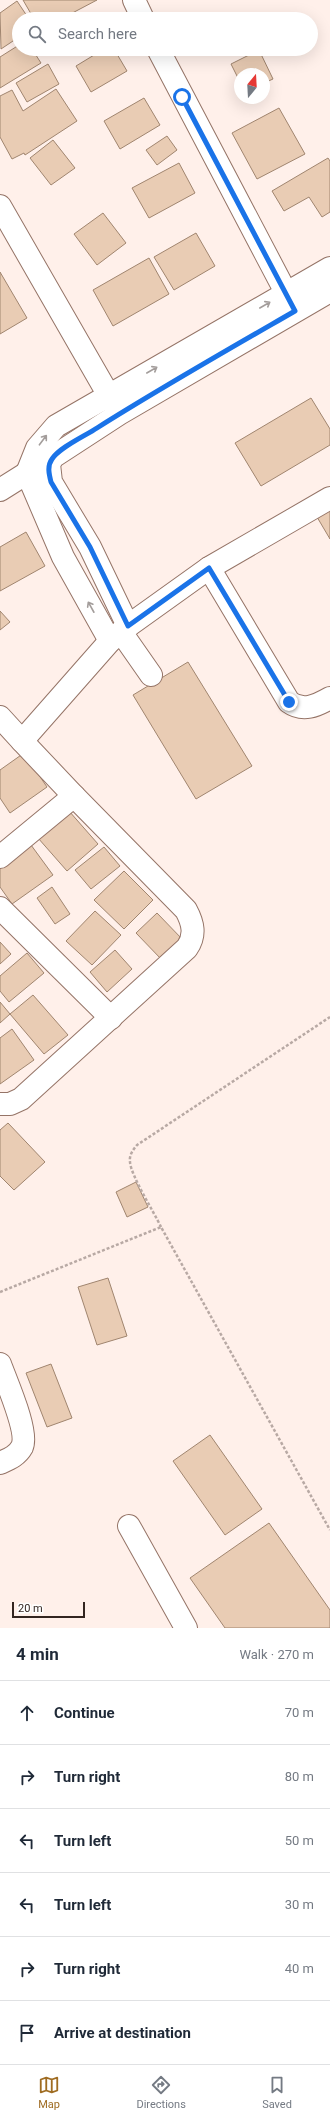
<!DOCTYPE html>
<html lang="en">
<head>
<meta charset="utf-8">
<style>
  body { margin:0; font-family:Roboto,sans-serif; background:#f6f6f7; color:#1f2937 }
  .compass { position:absolute; left:234px; top:68px; width:36px; height:36px; border-radius:50%; background:#fff; box-shadow:0 4px 16px #0002; rotate:18deg }
  .scale { position:absolute; left:12px; bottom:10px; width:73px; box-sizing:border-box; padding-left:4px; border:2px solid #332520; border-top:0; font-size:11px; line-height:14px; white-space:nowrap; color:#332520; -webkit-text-stroke:3px #fff; paint-order:stroke }
  .stop { position:absolute; width:12px; height:12px; margin:-9px; border:3px solid #1a73e8; border-radius:50%; background:#fff }
  .stop.end { background:#1a73e8; border-color:#fff; box-shadow:0 1px 4px #0008 }
  .list { margin:0; padding:0; list-style:none }
  h2 { display:flex; justify-content:space-between; align-items:center; height:52px; margin:0; padding:0 16px; font-size:17px }
  h2 small { font-size:13px; font-weight:400; color:#747a83 }
  .list li { display:grid; grid-template-columns:26px 1fr auto; gap:12px; align-items:center; box-sizing:border-box; height:64px; padding:0 16px; border-top:1px solid #e0e1e3 }
  .list b { display:block; font-size:15px; white-space:nowrap }
  .list em { font-size:13px; font-style:normal; color:#747a83 }
  .icon { flex:none; width:22px; height:22px; fill:none; stroke:currentColor; stroke-width:2; stroke-linecap:round; stroke-linejoin:round }
  .map { position:relative; flex:none; width:330px; height:1628px; overflow:hidden }
  .search { position:absolute; background:#fff; box-shadow:0 4px 16px #0002; left:12px; right:12px; top:12px; height:44px; display:flex; align-items:center; gap:10px; box-sizing:border-box; padding:0 14px; border-radius:22px; color:#747a83; font-size:15px }
  .sheet { height:436px; background:#fff }
  nav { display:flex; justify-content:space-around; align-items:center; box-sizing:border-box; height:56px; border-top:1px solid #e0e1e3; background:#fff; font-size:11px; color:#747a83 }
  nav a { display:grid; justify-items:center; gap:2px }
  nav .on { color:#9f6c22 }
  .map>svg:first-child { display:block }
  .building { fill:#e9ccb4; stroke:#a0856f }
  .lines { fill:none; stroke-linecap:round; stroke-linejoin:round }
  .minor-casing { stroke:#957467; stroke-width:24 }
  .path { stroke:#b8a9a4; stroke-width:2.5; stroke-dasharray:3 2; stroke-linecap:butt }
  .minor { stroke:#fff; stroke-width:22 }
  .oneway { stroke:#a39d9b }
  .route { stroke:#1a73e8; stroke-width:5 }
</style>
</head>
<body>
<div class="map">
<svg width="330" height="1628" viewBox="0 0 330 1628">
  <rect width="100%" height="100%" fill="#fff0ea"/>
  <g class="building">
    <path d="M23 0H97L61 19H34Z"/>
    <path d="M17 1 29 19H19V37L1 49 0 13Z"/>
    <path d="M19 45V49H32L41 63 0 88V57Z"/>
    <path d="M104 49H114L127 71 91 92 76 66Z"/>
    <path d="M259 50 273 79 264 83V74H240V82L231 64Z"/>
    <path d="M48 64 59 84 27 102 16 83Z"/>
    <path d="M56 89 77 121 25 155 24 153 12 159 0 137V96L12 90 23 111Z"/>
    <path d="M144 98 160 125 120 149 104 121Z"/>
    <path d="M279 108 305 154 257 179 232 133Z"/>
    <path d="M167 136 177 150 157 165 146 150Z"/>
    <path d="M53 140 75 168 51 185 30 158Z"/>
    <path d="M328 158 330 161V212L322 217 309 197 284 211 272 191Z"/>
    <path d="M179 163 195 193 149 218 132 188Z"/>
    <path d="M103 213 126 243 97 265 74 234Z"/>
    <path d="M196 233 215 266 174 290 154 257Z"/>
    <path d="M149 258 169 294 113 326 93 290Z"/>
    <path d="M0 272 27 318 0 334Z"/>
    <path d="M311 398 330 429V445L261 486 235 443Z"/>
    <path d="M330 510V539L317 517Z"/>
    <path d="M26 532 45 566 0 591V547Z"/>
    <path d="M0 611 10 622 0 630Z"/>
    <path d="M188 662 252 766 196 799 133 695Z"/>
    <path d="M24 753 47 787 10 813 0 798V770Z"/>
    <path d="M69 811 98 844 67 871 38 838Z"/>
    <path d="M31 845 53 875 12 904 0 887V868Z"/>
    <path d="M104 847 120 866 91 889 75 870Z"/>
    <path d="M124 871 153 900 124 929 94 900Z"/>
    <path d="M52 887 70 914 55 924 37 898Z"/>
    <path d="M95 911 121 935 92 965 66 941Z"/>
    <path d="M157 913 183 940 162 960 136 933Z"/>
    <path d="M0 942 11 954 0 964Z"/>
    <path d="M115 950 132 969 107 992 90 972Z"/>
    <path d="M27 953 44 973 9 1002 0 991V976Z"/>
    <path d="M33 995 68 1035 44 1054 10 1014Z"/>
    <path d="M0 1002 10 1014 0 1023Z"/>
    <path d="M12 1029 34 1060 0 1084V1038Z"/>
    <path d="M8 1123 45 1162 14 1190 0 1176V1130Z"/>
    <path d="M136 1182 148 1207 127 1217 116 1192Z"/>
    <path d="M108 1278 127 1336 97 1345 78 1287Z"/>
    <path d="M51 1364 72 1418 47 1427 26 1373Z"/>
    <path d="M210 1435 262 1509 225 1535 173 1461Z"/>
    <path d="M269 1523 330 1610V1628H225L190 1578Z"/>
  </g>
  <g class="lines">
    <defs>
      <g id="minor">
        <path d="M134 0 143 19"/>
        <path d="M158 49 293 306"/>
        <path d="M0 206 116 408"/>
        <path d="M0 490 27 473 39 468"/>
        <path d="M209 568 289 702C303 712 316 706 330 698"/>
        <path d="M128 626 90 547 51 482 49 464 53 457 119 414 330 291"/>
        <path d="M121 632 151 675"/>
        <path d="M110 641 63 557 27 473 37 448 56 426 330 268"/>
        <path d="M0 717 22 741"/>
        <path d="M0 857 74 796 22 741 110 641 128 626 209 568 330 498"/>
        <path d="M0 908 111 1018"/>
        <path d="M0 1104H10L21 1099 187 948C196 935 193 923 186 910L74 796"/>
        <path d="M0 1364C6 1381 29 1432 22 1447 17 1456 9 1459 0 1463"/>
        <path d="M129 1526 186 1628"/>
      </g>
    </defs>
    <use href="#minor" class="minor-casing"/>
    <g class="path">
      <path d="M161 1227C154 1212 131 1176 130 1162 129 1155 133 1150 137 1145L330 1017"/>
      <path d="M0 1292 161 1227 330 1530"/>
    </g>
    <use href="#minor" class="minor"/>
  </g>
  <defs><path id="oneway-shaft" d="M-6 0H5M1.5-3L5.5 0L1.5 3" fill="none" stroke-width="1.6" stroke-linecap="round" stroke-linejoin="round"/></defs>
  <g class="oneway">
    <use href="#oneway-shaft" transform="translate(265 305) rotate(-30)"/>
    <use href="#oneway-shaft" transform="translate(152 370) rotate(-30)"/>
    <use href="#oneway-shaft" transform="translate(43 440) rotate(-53)"/>
    <use href="#oneway-shaft" transform="translate(91 607) rotate(-119)"/>
  </g>
  <g class="lines">
    <path class="route" d="M182 97 295 311C229 349 162 387 97 428 85 436 60 447 52 459 47 466 49 474 51 482L90 547 128 626 209 568 289 702"/>
  </g>
</svg>
<svg class="compass" viewBox="-18 -18 36 36"><path d="M0-13l5 13h-10z" fill="#e53935"/><path d="M0 13l5-13h-10z" fill="#747a83"/></svg>
<div class="scale">20 m</div>
<div class="stop" style="left:182px;top:97px"></div>
<div class="stop end" style="left:289px;top:702px"></div>
<div class="search"><svg class="icon" aria-label="search" viewBox="0 0 24 24"><circle cx="10" cy="10" r="6"/><path d="M15 15l6 6"/></svg>Search here</div>
</div>
<section class="sheet">
<h2>4 min<small>Walk · 270 m</small></h2>
<ul class="list">
<li><svg class="icon" aria-label="ahead" viewBox="0 0 24 24"><path d="M12 20V5M6 11l6-6 6 6"/></svg><div><b>Continue</b></div><em>70 m</em></li>
<li><svg class="icon" aria-label="right" viewBox="0 0 24 24"><path d="M7 20v-9h11M14 6l5 5-5 5"/></svg><div><b>Turn right</b></div><em>80 m</em></li>
<li><svg class="icon" aria-label="left" viewBox="0 0 24 24"><path d="M17 20v-9H6M10 6l-5 5 5 5"/></svg><div><b>Turn left</b></div><em>50 m</em></li>
<li><svg class="icon" aria-label="left" viewBox="0 0 24 24"><path d="M17 20v-9H6M10 6l-5 5 5 5"/></svg><div><b>Turn left</b></div><em>30 m</em></li>
<li><svg class="icon" aria-label="right" viewBox="0 0 24 24"><path d="M7 20v-9h11M14 6l5 5-5 5"/></svg><div><b>Turn right</b></div><em>40 m</em></li>
<li><svg class="icon" aria-label="arrive" viewBox="0 0 24 24"><path d="M6 21V4h12l-3 4 3 4H6"/></svg><div><b>Arrive at destination</b></div></li>
</ul>
</section>
<nav>
<a class="on"><svg class="icon" aria-label="map" viewBox="0 0 24 24"><path d="M3 6l6-2 6 2 6-2v14l-6 2-6-2-6 2zM9 4v14M15 6v14"/></svg>Map</a>
<a><svg class="icon" aria-label="directions" viewBox="0 0 24 24"><path d="M12 3l9 9-9 9-9-9zM9 14v-3h6M13 9l2 2-2 2"/></svg>Directions</a>
<a><svg class="icon" aria-label="saved" viewBox="0 0 24 24"><path d="M7 4h10v16l-5-4-5 4z"/></svg>Saved</a>
</nav>
</body>
</html>
